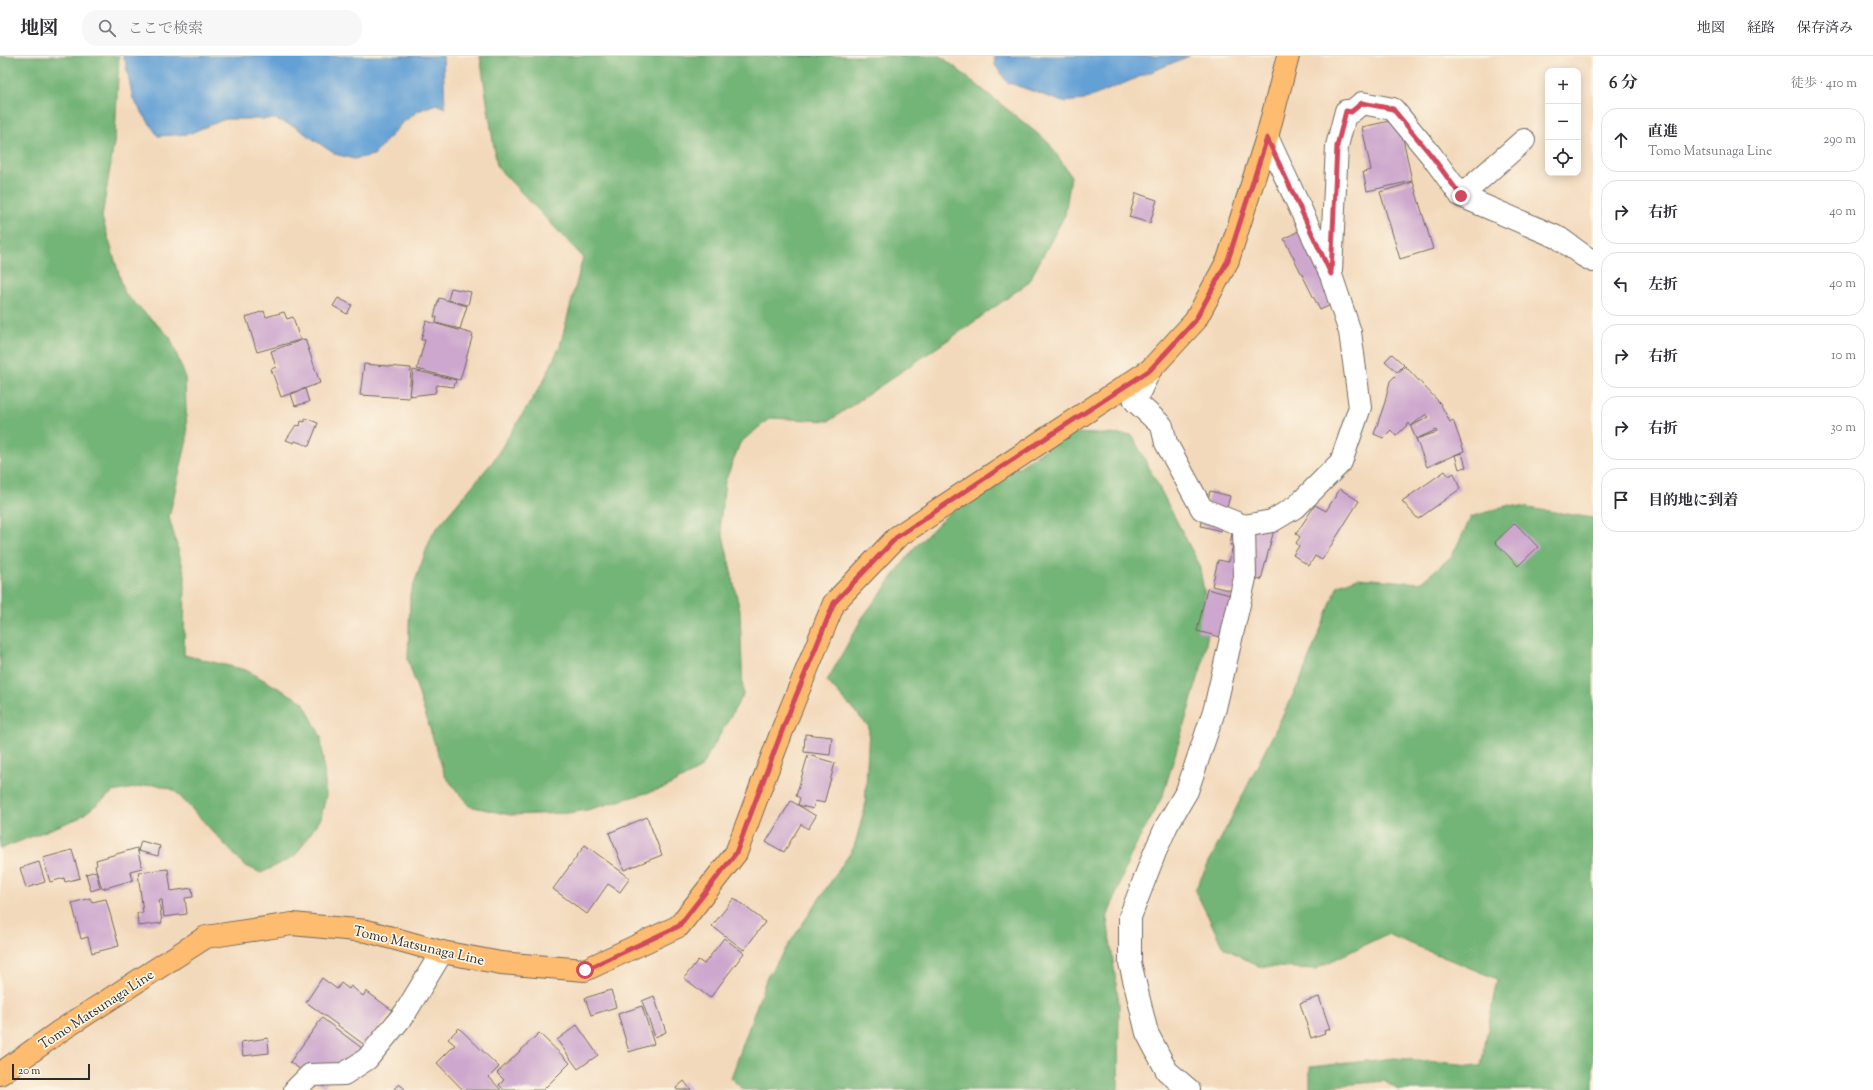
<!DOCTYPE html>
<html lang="ja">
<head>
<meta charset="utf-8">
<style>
  body { margin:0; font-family:"Sorts Mill Goudy","Noto Serif JP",serif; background:#f7f7f7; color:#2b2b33 }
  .controls { position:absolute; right:12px; top:12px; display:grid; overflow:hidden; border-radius:8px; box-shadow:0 2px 10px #0003 }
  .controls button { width:36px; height:36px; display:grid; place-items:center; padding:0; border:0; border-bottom:1px solid #e1e1e2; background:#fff; color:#2b2b33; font:20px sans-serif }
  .scale { position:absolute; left:12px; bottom:10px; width:78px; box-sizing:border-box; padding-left:4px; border:2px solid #2b2b2b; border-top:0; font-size:11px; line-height:14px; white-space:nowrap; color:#2b2b2b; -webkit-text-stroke:3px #fcf5e5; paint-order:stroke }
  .stop { position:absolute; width:12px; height:12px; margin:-9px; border:3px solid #d1495b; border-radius:50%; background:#fff }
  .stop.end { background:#d1495b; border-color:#fff; box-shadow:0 1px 4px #0008 }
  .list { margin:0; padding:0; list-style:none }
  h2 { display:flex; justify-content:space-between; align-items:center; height:52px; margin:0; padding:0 16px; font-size:17px }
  h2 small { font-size:13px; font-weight:400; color:#7c7c81 }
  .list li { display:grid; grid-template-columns:26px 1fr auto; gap:12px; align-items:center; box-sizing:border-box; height:64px; margin:0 8px 8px; padding:0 8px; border:1px solid #e1e1e2; border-radius:16px }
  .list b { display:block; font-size:15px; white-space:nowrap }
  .list p { margin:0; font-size:13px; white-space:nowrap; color:#7c7c81 }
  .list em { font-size:13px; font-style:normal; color:#7c7c81 }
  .icon { flex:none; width:22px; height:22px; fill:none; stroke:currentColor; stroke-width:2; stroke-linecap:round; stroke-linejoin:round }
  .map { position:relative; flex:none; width:1593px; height:1034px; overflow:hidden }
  header { display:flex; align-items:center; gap:24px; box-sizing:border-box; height:56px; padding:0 20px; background:#fff; border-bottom:1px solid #e1e1e2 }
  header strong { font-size:19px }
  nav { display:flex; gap:22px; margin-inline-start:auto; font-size:14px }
  .search { width:280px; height:36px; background:#f7f7f7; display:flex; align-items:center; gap:10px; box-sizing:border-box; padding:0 14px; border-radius:16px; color:#7c7c81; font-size:15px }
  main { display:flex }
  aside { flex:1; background:#fff }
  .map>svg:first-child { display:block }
  .forest { fill:#73b477; stroke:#4f7051 }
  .water { fill:#64a0d5; stroke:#486680 }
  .building { fill:#cda7ce; fill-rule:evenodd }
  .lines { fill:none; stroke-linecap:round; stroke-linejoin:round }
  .minor-casing { stroke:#71685d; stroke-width:24 }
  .primary-casing { stroke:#71685d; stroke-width:24 }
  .minor { stroke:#fff; stroke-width:22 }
  .primary { stroke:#febc70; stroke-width:22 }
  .route { stroke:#d1495b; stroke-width:5 }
  .labels { text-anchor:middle; stroke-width:3.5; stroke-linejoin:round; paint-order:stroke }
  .street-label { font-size:14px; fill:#2b2b2b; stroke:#fcf5e5 }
</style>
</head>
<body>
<header>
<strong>地図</strong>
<div class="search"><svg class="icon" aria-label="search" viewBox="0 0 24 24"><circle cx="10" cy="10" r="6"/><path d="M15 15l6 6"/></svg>ここで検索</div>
<nav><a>地図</a><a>経路</a><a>保存済み</a></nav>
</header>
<main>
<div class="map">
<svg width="1593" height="1034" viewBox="0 0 1593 1034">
  <rect width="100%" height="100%" fill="#fcf5e5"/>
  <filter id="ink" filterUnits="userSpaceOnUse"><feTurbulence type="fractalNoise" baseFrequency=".025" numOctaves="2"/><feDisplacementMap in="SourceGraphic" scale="8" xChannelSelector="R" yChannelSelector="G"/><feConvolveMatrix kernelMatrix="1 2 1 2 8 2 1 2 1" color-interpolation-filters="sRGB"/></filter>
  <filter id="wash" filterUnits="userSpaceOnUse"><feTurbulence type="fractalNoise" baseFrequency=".012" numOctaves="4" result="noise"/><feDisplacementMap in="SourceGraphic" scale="16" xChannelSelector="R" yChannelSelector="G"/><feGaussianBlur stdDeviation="0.9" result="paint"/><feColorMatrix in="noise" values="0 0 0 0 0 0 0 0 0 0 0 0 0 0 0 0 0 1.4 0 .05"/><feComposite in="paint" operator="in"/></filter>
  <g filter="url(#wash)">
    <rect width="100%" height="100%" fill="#f3d9bb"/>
    <g class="forest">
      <path d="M0 0H119L115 81 102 161 125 238 170 281 185 320 187 384 169 461 185 519 184 599 246 614 303 646 321 681 326 739 321 762 295 800 261 817 244 809 174 734 155 728 113 736 79 762 0 793Z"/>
      <path d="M480 0H941L1048 86 1071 120 1065 159 1028 227 964 273 829 365 770 362 740 387 725 426 720 466 740 555 743 639 700 713 664 732 587 754 568 757 510 759 469 750 445 720 408 604 410 539 432 478 493 405 543 326 560 290 583 201 497 111Z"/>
      <path d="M1070 377 1132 379 1199 508 1210 567 1202 609 1163 739 1131 798 1107 862 1119 948 1118 1034H743L731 1022 767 921 854 791 865 752 869 671 827 625 862 562 916 490 947 459Z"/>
      <path d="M1509 449 1593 462V1034H1398L1384 1025 1310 1032V1011L1395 1002 1481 1010 1497 923 1387 878 1315 913 1258 910 1223 891 1195 834 1300 625 1338 529 1358 522 1420 527 1452 500 1471 461Z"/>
    </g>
    <g class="water">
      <path d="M122 0H443L445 52 436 48 418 55 401 68 374 99 354 103 335 98 294 70 275 63H225L188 78 158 80 133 43 125 4Z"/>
      <path d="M994 0H1189L1084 44 1063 46 1007 26 995 9Z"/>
    </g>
    <g id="blocks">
      <g class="building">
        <path d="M1399 63 1412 125 1367 135 1363 116 1371 114 1362 71Z"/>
        <path d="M1413 126 1433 193 1400 203 1380 136Z"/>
        <path d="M1136 137 1157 144 1150 167 1129 161Z"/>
        <path d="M1304 172 1337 246 1320 254 1284 183Z"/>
        <path d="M451 232 471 236 468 249 448 244Z"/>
        <path d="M338 242 352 249 347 258 333 250Z"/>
        <path d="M439 242 467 250 460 273 436 267 437 261H434Z"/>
        <path d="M264 255 266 261 284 256 287 263 293 261 300 284 257 296 246 261Z"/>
        <path d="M426 265 473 278 460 324 417 313 425 284H421Z"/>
        <path d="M305 283 320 327 281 341 271 313 276 311 271 295Z"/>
        <path d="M1392 298 1404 309 1397 316 1385 305Z"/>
        <path d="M364 308 411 312 409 342 360 339Z"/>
        <path d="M1405 310 1440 347 1450 366 1453 364 1464 395 1427 411 1416 383 1437 376 1436 374 1416 383 1409 367 1396 380 1391 374 1383 382 1374 378 1385 346 1390 325ZM1426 358 1429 361 1411 370Z"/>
        <path d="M413 314 456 324 454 331 437 329 435 337 410 340Z"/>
        <path d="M305 333 309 346 295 350 291 338Z"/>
        <path d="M305 362 318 367 309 390 295 385 294 387 286 384 296 369 300 370 301 365 305 366Z"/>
        <path d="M1462 397 1466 411 1459 413 1455 399Z"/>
        <path d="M1445 415 1449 420 1454 417 1460 433 1418 463 1402 445Z"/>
        <path d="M1340 433 1359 445 1322 504 1315 500 1309 510 1293 499 1299 490 1296 487 1300 481 1296 478 1315 449 1326 455Z"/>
        <path d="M1210 435 1230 440 1221 475 1201 470Z"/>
        <path d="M1276 466 1261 524 1240 519 1236 536 1212 530 1218 504 1229 506 1233 489H1230L1232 477Z"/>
        <path d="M1515 467 1538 491 1518 510 1495 486Z"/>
        <path d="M1207 533 1250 544 1240 586 1197 575Z"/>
        <path d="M805 678 832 681 830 699 804 696Z"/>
        <path d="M808 699 835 707 824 747 815 745 813 753 798 749 800 742 796 740Z"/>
        <path d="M791 745 816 760 808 773 801 768 784 796 766 786Z"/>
        <path d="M647 761 662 799 624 814 609 777Z"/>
        <path d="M141 785 160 790 158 800 138 795Z"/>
        <path d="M585 789 630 822 620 836 608 828 587 858 553 833Z"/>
        <path d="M137 792 142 812 130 815 133 824 102 833 95 810 97 809 96 804Z"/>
        <path d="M72 794 80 822 65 826 64 822 50 826 43 802Z"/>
        <path d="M39 806 45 826 26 832 20 812Z"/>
        <path d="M168 813 171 835 192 832 193 841 185 842 187 858 164 861 162 844H159L162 867 138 870 137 857H143L138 816Z"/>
        <path d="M96 815 100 832 91 835 86 818Z"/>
        <path d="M90 842 92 846 106 843 119 890 92 897 88 881 81 883 72 847Z"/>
        <path d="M734 842 765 866 744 894 712 870Z"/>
        <path d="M724 882 744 897 710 942 684 922 698 904 704 908Z"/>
        <path d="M322 922 337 933 341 927 349 933 351 930 363 940 366 935 392 954 366 990 306 946Z"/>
        <path d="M611 934 616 951 591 959 585 942Z"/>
        <path d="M654 940 666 976 655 981 642 945Z"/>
        <path d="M1319 941 1330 973 1324 975 1325 977 1311 982 1300 947Z"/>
        <path d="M642 950 654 988 629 996 618 958Z"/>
        <path d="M322 962 367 996 332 1021 324 1031 290 1006Z"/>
        <path d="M577 969 598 999 578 1013 557 984Z"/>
        <path d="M459 972 499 1011 489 1021 501 1034H463L437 1007 455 989 448 983Z"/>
        <path d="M539 977 570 1007 543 1034H504L499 1029 504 1024 497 1017Z"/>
        <path d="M268 982 269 997 243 1000 241 986Z"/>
        <path d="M684 1025 691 1034H677L676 1032Z"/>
        <path d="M399 1028 406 1034H393Z"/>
      </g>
    </g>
  </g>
  <g filter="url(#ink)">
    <use href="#blocks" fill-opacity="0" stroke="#71685d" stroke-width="1"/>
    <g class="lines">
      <defs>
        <g id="minor">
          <path d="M1461 140 1524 84"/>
          <path d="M1331 215 1337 90 1346 55 1351 56 1362 47 1393 53 1431 99 1461 140 1559 182 1584 200 1593 205"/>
          <path d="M1150 314 1135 345 1162 370 1166 387 1202 453 1244 470 1272 465 1297 450 1341 406 1360 351 1350 276 1331 219 1267 81"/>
          <path d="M295 1034 310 1019 344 1018 367 1003 405 957 442 896"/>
          <path d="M1189 1034 1167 1015 1147 977 1130 907V861L1155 796 1167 769 1187 735 1215 652 1245 522 1244 470"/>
        </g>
        <path id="primary" d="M0 1018 60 975 206 881 292 868 367 875 442 896 501 907 585 914 679 870 736 797 785 667 834 547 897 481 1150 314 1195 265 1228 204 1267 81 1288 0"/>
      </defs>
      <use href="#minor" class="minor-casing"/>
      <use href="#primary" class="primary-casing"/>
      <use href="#minor" class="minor"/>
      <use href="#primary" class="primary"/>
    </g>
  </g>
  <g class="lines" filter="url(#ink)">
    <path class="route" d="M585 914 679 870 736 797 785 667 834 547 897 481 1000 412 1150 314 1195 265 1228 204 1267 82 1331 218 1337 90 1346 55 1351 56 1362 47 1393 53 1431 99 1461 140"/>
  </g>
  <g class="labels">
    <g class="street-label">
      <text transform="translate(419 889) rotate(13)" y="5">Tomo Matsunaga Line</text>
      <text transform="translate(96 953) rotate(-33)" y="5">Tomo Matsunaga Line</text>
    </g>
  </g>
</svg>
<div class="controls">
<button>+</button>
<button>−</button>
<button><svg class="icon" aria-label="locate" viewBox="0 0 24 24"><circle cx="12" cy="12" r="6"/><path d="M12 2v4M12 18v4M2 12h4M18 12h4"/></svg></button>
</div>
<div class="scale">20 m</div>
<div class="stop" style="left:585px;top:914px"></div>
<div class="stop end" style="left:1461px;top:140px"></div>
</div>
<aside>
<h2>6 分<small>徒歩 · 410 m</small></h2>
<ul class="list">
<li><svg class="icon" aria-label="ahead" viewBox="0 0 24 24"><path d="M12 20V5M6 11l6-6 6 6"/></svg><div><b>直進</b><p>Tomo Matsunaga Line</p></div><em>290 m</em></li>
<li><svg class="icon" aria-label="right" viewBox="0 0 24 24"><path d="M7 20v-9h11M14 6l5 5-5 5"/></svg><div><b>右折</b></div><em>40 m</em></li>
<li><svg class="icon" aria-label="left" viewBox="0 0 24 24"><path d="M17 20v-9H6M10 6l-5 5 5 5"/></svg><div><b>左折</b></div><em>40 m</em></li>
<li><svg class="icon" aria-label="right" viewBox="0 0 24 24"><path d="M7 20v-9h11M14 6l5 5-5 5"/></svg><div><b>右折</b></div><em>10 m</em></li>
<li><svg class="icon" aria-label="right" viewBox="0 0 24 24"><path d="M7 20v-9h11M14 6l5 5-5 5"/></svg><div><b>右折</b></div><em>30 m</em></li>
<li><svg class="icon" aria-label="arrive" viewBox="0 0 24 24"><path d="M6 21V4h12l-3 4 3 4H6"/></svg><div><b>目的地に到着</b></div></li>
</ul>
</aside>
</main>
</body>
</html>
